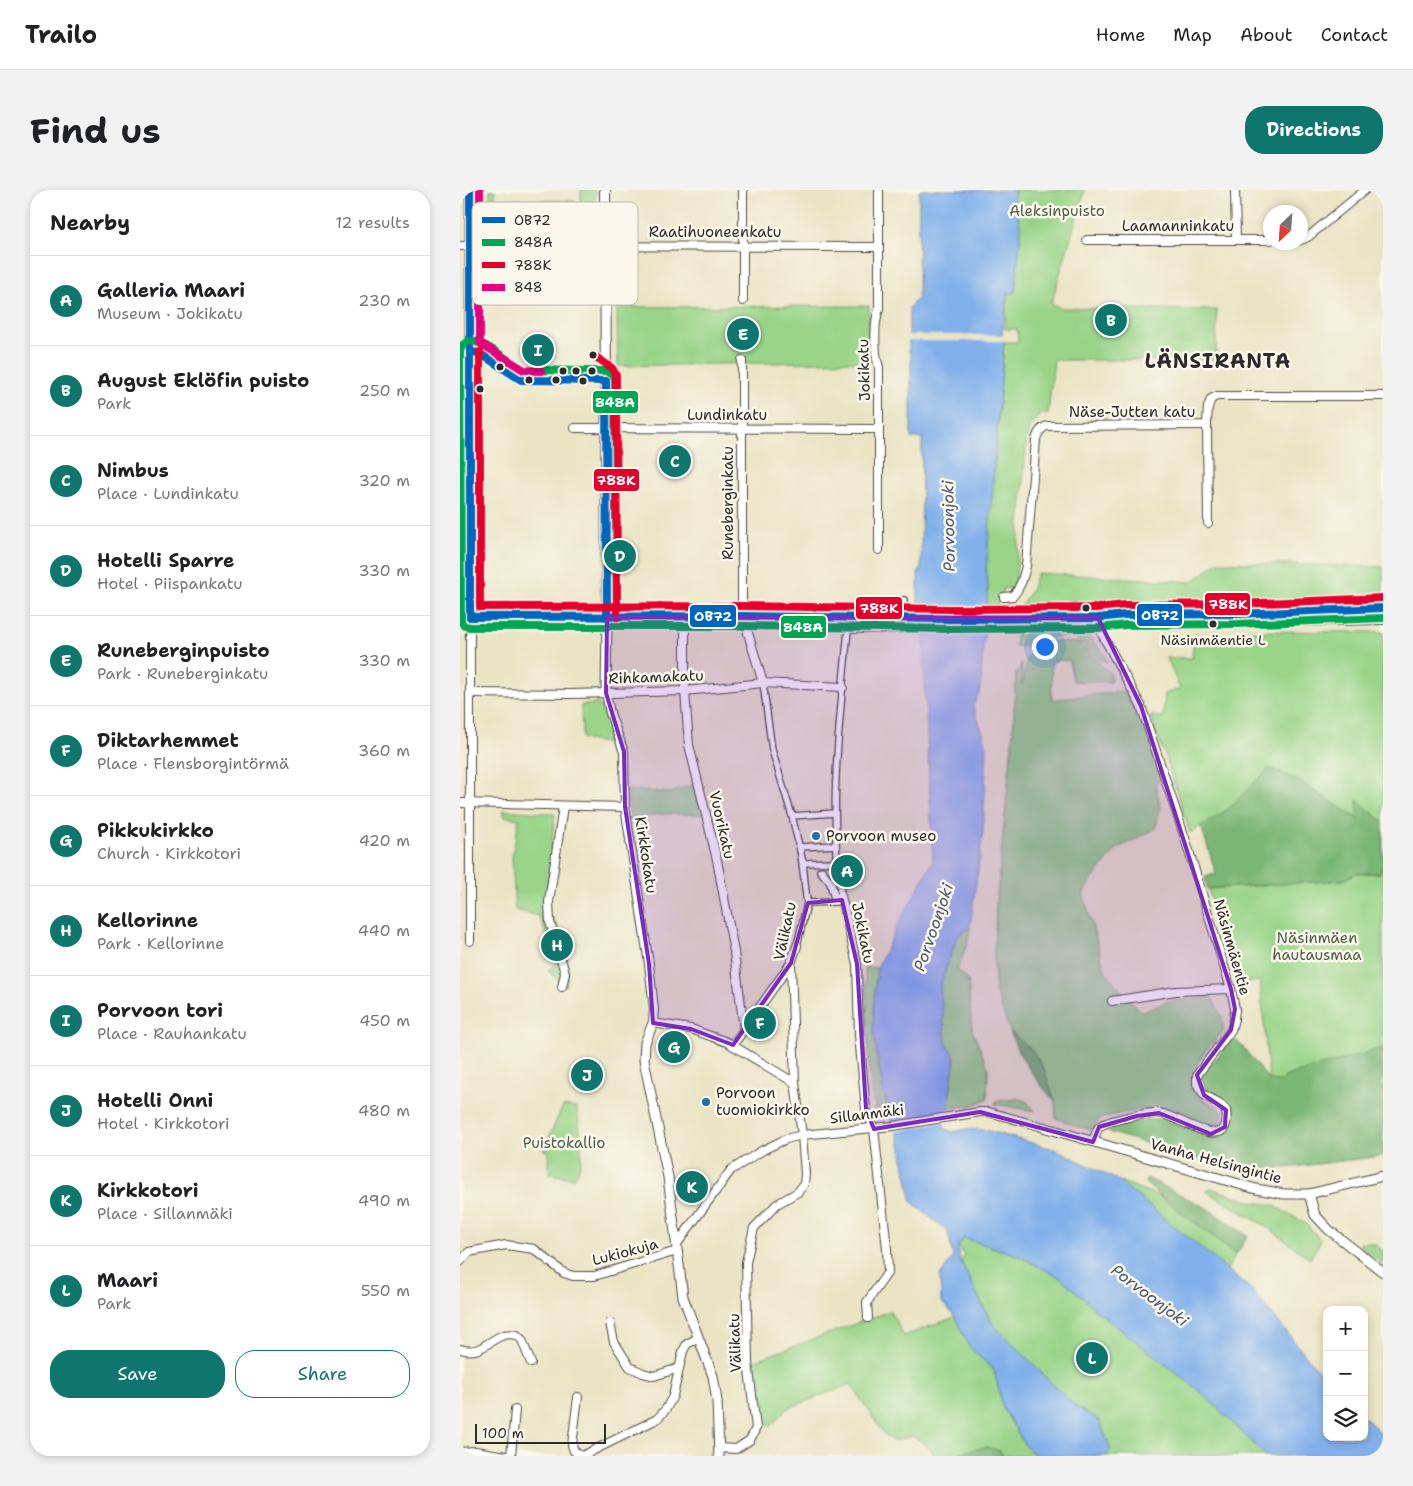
<!DOCTYPE html>
<html lang="en">
<head>
<meta charset="utf-8">
<style>
  body { margin:0; font-family:"Shantell Sans",sans-serif; background:#f2f2f2; color:#202124 }
  .controls { position:absolute; right:15px; bottom:15px; display:grid; overflow:hidden; border-radius:10px; box-shadow:0 2px 8px #0003 }
  .controls button { width:45px; height:45px; display:grid; place-items:center; padding:0; border:0; border-bottom:1px solid #e0e0e0; background:#fff; color:#202124; font:25px sans-serif }
  .compass { position:absolute; left:803px; top:15px; width:45px; height:45px; border-radius:50%; background:#fff; box-shadow:0 2px 8px #0003; rotate:205deg }
  .scale { position:absolute; left:15px; bottom:12px; width:131px; box-sizing:border-box; padding-left:5px; border:2px solid #2b2b2b; border-top:0; font-size:14px; line-height:18px; white-space:nowrap; color:#2b2b2b; -webkit-text-stroke:4px #fbf7ec; paint-order:stroke }
  .you { position:absolute; left:584px; top:456px; width:18px; height:18px; margin:-12px; border:4px solid #fff; border-radius:50%; background:#1a73e8; box-shadow:0 0 0 8px #1a73e833 }
  .badge { display:grid; place-items:center; width:32px; height:32px; border-radius:50%; background:#0f766e; color:#fff; font-size:16px; font-weight:700 }
  .pin { position:absolute; translate:-50% -50%; border:2px solid #fff; box-shadow:0 1px 5px #0006 }
  .list { margin:0; padding:0; list-style:none }
  h2 { display:flex; justify-content:space-between; align-items:center; height:65px; margin:0; padding:0 20px; font-size:21px }
  h2 small { font-size:16px; font-weight:400; color:#757577 }
  .list li { display:grid; grid-template-columns:32px 1fr auto; gap:15px; align-items:center; box-sizing:border-box; height:90px; padding:0 20px; border-top:1px solid #e0e0e0 }
  .list b { display:block; font-size:19px; white-space:nowrap }
  .list p { margin:0; font-size:16px; white-space:nowrap; color:#757577 }
  .list em { font-size:16px; font-style:normal; color:#757577 }
  .actions { display:flex; gap:10px; padding:15px 20px }
  .actions a { flex:1; padding:11px 0; border:1px solid #0f766e; border-radius:20px; text-align:center; font-size:18px; color:#0f766e }
  .actions .main { background:#0f766e; color:#fff }
  .icon { flex:none; width:28px; height:28px; fill:none; stroke:currentColor; stroke-width:2; stroke-linecap:round; stroke-linejoin:round }
  .map { position:relative; flex:none; width:923px; height:1266px; overflow:hidden; border-radius:20px }
  header { display:flex; align-items:center; gap:30px; box-sizing:border-box; height:70px; padding:0 25px; background:#fff; border-bottom:1px solid #e0e0e0 }
  header strong { font-size:24px }
  nav { display:flex; gap:28px; margin-inline-start:auto; font-size:18px }
  .intro { display:flex; align-items:center; justify-content:space-between; box-sizing:border-box; height:120px; padding:0 30px }
  h1 { margin:0; font-size:35px }
  .button { padding:12px 22px; border-radius:20px; background:#0f766e; color:#fff; font-size:18px; font-weight:700 }
  main { display:flex; gap:30px; padding:0 30px }
  aside { flex:1; background:#fff; border-radius:20px; box-shadow:0 2px 8px #0003 }
  .map>svg:first-child { display:block }
  .green { fill:#99d488; stroke:#62805a }
  .forest { fill:#7ab674; stroke:#527050 }
  .water { fill:#81b0eb; stroke:#566e8b }
  .pier { fill:#eae4c4 }
  .lines { fill:none; stroke-linecap:round; stroke-linejoin:round }
  .pedestrian-casing { stroke:#484742; stroke-width:8 }
  .minor-casing { stroke:#484742; stroke-width:10 }
  .tertiary-casing { stroke:#484742; stroke-width:11 }
  .secondary-casing { stroke:#484742; stroke-width:12 }
  .pedestrian { stroke:#fff; stroke-width:5.5 }
  .minor { stroke:#fff; stroke-width:8 }
  .tertiary { stroke:#fff; stroke-width:9 }
  .secondary { stroke:#fff; stroke-width:10 }
  .secondary-bridge-casing { stroke:#484742; stroke-width:12; stroke-linecap:butt }
  .secondary-bridge { stroke:#fff; stroke-width:10 }
  .bus-1-casing { stroke:#fbf7ec; stroke-width:11 }
  .bus-2-casing { stroke:#fbf7ec; stroke-width:11 }
  .bus-3-casing { stroke:#fbf7ec; stroke-width:11 }
  .bus-4-casing { stroke:#fbf7ec; stroke-width:11 }
  .bus-1 { stroke:#0065bd; stroke-width:8 }
  .bus-2 { stroke:#00a651; stroke-width:8 }
  .bus-3 { stroke:#e4002b; stroke-width:8 }
  .bus-4 { stroke:#e5007d; stroke-width:8 }
  .marked { fill:#7b2cbf; fill-opacity:0.2; stroke:#7b2cbf; stroke-width:4; stroke-linejoin:round }
  .bus-dot { fill:#2b2b2b; stroke:#fbf7ec; stroke-width:2 }
  .poi-dot { fill:#1f6fb2; stroke:#fbf7ec; stroke-width:2 }
  .labels { text-anchor:middle; stroke-width:5; stroke-linejoin:round; paint-order:stroke }
  .bus-label { font-size:14px; fill:#2b2b2b; stroke:#fbf7ec }
  .park-label { font-size:15px; fill:#4c5e47; stroke:#fbf7ec }
  .street-label { font-size:15px; fill:#2b2b2b; stroke:#fbf7ec }
  .poi-label { font-size:15px; fill:#2b2b2b; stroke:#fbf7ec; text-anchor:start }
  .water-label { font-size:16px; font-style:italic; fill:#495a6e; stroke:#fbf7ec }
  .district-label { font-size:20px; font-weight:bold; letter-spacing:1px; fill:#2b2b2b; stroke:#fbf7ec }
  .key { fill:#fbf7ec; stroke:#bdbab2; stroke-width:1 }
  .key-label { font-size:14px; fill:#2b2b2b }
  .line-badge { stroke:#fbf7ec; stroke-width:2 }
  .badge-label { font-size:14px; text-anchor:middle; font-weight:bold; fill:#fff }
</style>
</head>
<body>
<header>
<strong>Trailo</strong>
<nav><a>Home</a><a>Map</a><a>About</a><a>Contact</a></nav>
</header>
<div class="intro"><h1>Find us</h1><a class="button">Directions</a></div>
<main>
<aside>
<h2>Nearby<small>12 results</small></h2>
<ul class="list">
<li><span class="badge">A</span><div><b>Galleria Maari</b><p>Museum · Jokikatu</p></div><em>230 m</em></li>
<li><span class="badge">B</span><div><b>August Eklöfin puisto</b><p>Park</p></div><em>250 m</em></li>
<li><span class="badge">C</span><div><b>Nimbus</b><p>Place · Lundinkatu</p></div><em>320 m</em></li>
<li><span class="badge">D</span><div><b>Hotelli Sparre</b><p>Hotel · Piispankatu</p></div><em>330 m</em></li>
<li><span class="badge">E</span><div><b>Runeberginpuisto</b><p>Park · Runeberginkatu</p></div><em>330 m</em></li>
<li><span class="badge">F</span><div><b>Diktarhemmet</b><p>Place · Flensborgintörmä</p></div><em>360 m</em></li>
<li><span class="badge">G</span><div><b>Pikkukirkko</b><p>Church · Kirkkotori</p></div><em>420 m</em></li>
<li><span class="badge">H</span><div><b>Kellorinne</b><p>Park · Kellorinne</p></div><em>440 m</em></li>
<li><span class="badge">I</span><div><b>Porvoon tori</b><p>Place · Rauhankatu</p></div><em>450 m</em></li>
<li><span class="badge">J</span><div><b>Hotelli Onni</b><p>Hotel · Kirkkotori</p></div><em>480 m</em></li>
<li><span class="badge">K</span><div><b>Kirkkotori</b><p>Place · Sillanmäki</p></div><em>490 m</em></li>
<li><span class="badge">L</span><div><b>Maari</b><p>Park</p></div><em>550 m</em></li>
</ul>
<div class="actions"><a class="main">Save</a><a>Share</a></div>
</aside>
<div class="map">
<svg width="923" height="1266" viewBox="0 0 923 1266">
  <rect width="100%" height="100%" fill="#fbf7ec"/>
  <filter id="ink" filterUnits="userSpaceOnUse"><feTurbulence type="fractalNoise" baseFrequency=".02" numOctaves="2"/><feDisplacementMap in="SourceGraphic" scale="10" xChannelSelector="R" yChannelSelector="G"/><feConvolveMatrix kernelMatrix="1 2 1 2 8 2 1 2 1" color-interpolation-filters="sRGB"/></filter>
  <filter id="wash" filterUnits="userSpaceOnUse"><feTurbulence type="fractalNoise" baseFrequency=".0096" numOctaves="4" result="noise"/><feDisplacementMap in="SourceGraphic" scale="20" xChannelSelector="R" yChannelSelector="G"/><feGaussianBlur stdDeviation="1.12" result="paint"/><feColorMatrix in="noise" values="0 0 0 0 0 0 0 0 0 0 0 0 0 0 0 0 0 1.4 0 .05"/><feComposite in="paint" operator="in"/></filter>
  <g filter="url(#wash)">
    <rect width="100%" height="100%" fill="#eae4c4"/>
    <g class="green">
      <path d="M30 0H35V46H20L21 9H30Z"/>
      <rect x="121" y="0" width="14" height="45"/>
      <path d="M555 0H625L591 114 601 118 757 120 756 170H594L588 224H578V229L569 238 567 244 555 399 544 398 537 415 526 416 528 398 526 380 544 152H558L557 139H545L548 102H555L561 39 554 10Z"/>
      <path d="M47 9 115 11V24H102L101 15 53 14 52 40 75 41V45H41L42 15H47Z"/>
      <path d="M409 116V171L158 176 157 117Z"/>
      <path d="M757 372 923 377V408L682 415H561L571 400 577 383 732 392Z"/>
      <path d="M557 439 582 440 566 456H555Z"/>
      <path d="M589 440C621 440 632 443 648 472 636 471 627 454 616 449 608 446 596 447 588 447L587 443Z"/>
      <path d="M782 441 923 442V632L898 611V629L837 590 809 578 767 620 730 643 706 568 690 526 703 527 705 504 720 499 707 468H732L734 448 772 446Z"/>
      <path d="M587 451 619 453 651 484V492L613 491 609 470 591 471 592 510 663 501C684 523 692 559 703 587L695 595 701 617 695 639 656 659 634 687 623 703 645 781 666 806 682 822 707 812 751 806 762 827 764 841C746 860 734 870 732 897L740 908 757 917 763 923 761 932C744 945 720 922 700 920 680 918 657 924 639 929L633 940 616 936 596 928 595 912 572 860 550 841 535 800 534 765 536 715 553 544 556 484 562 473V495C570 472 559 466 587 451Z"/>
      <path d="M137 514 141 516 154 549 144 553 122 549 121 515Z"/>
      <path d="M236 594 243 624H198L170 630 167 600 211 603 220 599Z"/>
      <path d="M44 620 95 624 84 726 93 728C101 749 112 774 106 796L88 781 97 772 79 726 55 720 52 667 59 629 44 626Z"/>
      <path d="M923 672V858L826 886 821 891 809 890 800 791 776 793 748 699 883 690 897 683H919Z"/>
      <path d="M510 737 508 752 497 780 508 790 512 840 528 878 527 909 510 916 488 918 495 867 486 853 480 796 497 747Z"/>
      <path d="M405 777 417 778C412 831 413 874 431 925H417L412 903 409 874Z"/>
      <path d="M559 909 567 912 575 921 535 914 536 911Z"/>
      <path d="M103 916 117 918C119 937 127 973 114 988L89 984V961L83 960Z"/>
      <path d="M657 990 701 1007 772 1061 775 1066 767 1080Z"/>
      <path d="M750 998 792 1012 813 1015 846 1034 861 1050 850 1069 810 1039 746 1001Z"/>
      <path d="M504 1048 557 1065 601 1088 636 1120 744 1204 806 1266H645L651 1260 639 1230 616 1217 531 1132 500 1070 505 1066 498 1056Z"/>
      <path d="M909 1053 915 1055 923 1061V1075L899 1054Z"/>
      <path d="M430 1121 444 1146 495 1127 509 1157 534 1180 543 1218 567 1258 577 1266H543L540 1261 502 1262 499 1266H474L466 1254 452 1246 433 1251 423 1243 391 1194 326 1219 311 1236 300 1234 291 1172Z"/>
    </g>
    <g class="forest">
      <path d="M809 578 837 590 898 629 897 610 923 632V672L920 683H897L883 690 747 699 745 686 756 684 741 636 767 620Z"/>
      <path d="M550 841 572 860 584 879 595 912C577 890 558 868 550 841Z"/>
      <path d="M773 848 781 855 809 890 821 891 826 886 923 858V966L825 978 780 977 745 971 648 942 654 937 687 929H703L750 948 761 945 768 940 773 930V921L769 913 747 902 742 891 744 882Z"/>
      <path d="M687 988 745 1017 788 1046 775 1066 772 1061 701 1007 685 993Z"/>
      <path d="M527 1257 540 1261 543 1266H499L502 1262Z"/>
    </g>
    <path class="water" d="M459 0H555L554 10 561 39 555 103H548L542 143 544 152 526 380 528 398 520 501 513 516 524 546 527 559 523 643 510 737 497 747 480 796 486 853 495 867 488 918 483 931 484 938 493 942 506 939 526 940 597 960 659 991 791 1099 867 1191V1247H904V1227L923 1245V1266H806L743 1204 636 1120 601 1088 557 1065 504 1048 498 1056 500 1070 531 1132 616 1217 639 1230 651 1260 645 1266H577L567 1258 543 1218 534 1180 509 1157 495 1127 481 1111 480 1086 493 1067 488 1042 452 1012 439 949 423 901 413 840 414 812 417 778 441 729 473 671 464 483V441H458V382L461 381 462 248H451V163L449 162V117L458 108Z"/>
    <g class="pier">
      <path d="M446 145H545L546 151H446Z"/>
      <path d="M456 417H529L527 438H456Z"/>
      <path d="M490 920 486 931 434 942 432 931Z"/>
    </g>
  </g>
  <g filter="url(#ink)">
    <g class="lines">
      <defs>
        <g id="pedestrian">
          <path d="M303 493 312 560 332 626 343 673 347 713 337 756"/>
          <path d="M332 626 375 623"/>
          <path d="M376 655V672L382 710 376 712 372 692 362 680 360 681 370 693 375 712 347 713 340 657Z"/>
          <path d="M343 673 376 672"/>
          <path d="M381 706C368 618 380 528 388 440H443L444 410"/>
        </g>
        <g id="minor">
          <path d="M419 0V119C414 133 414 163 419 177V360"/>
          <path d="M775 0 776 50"/>
          <path d="M627 50H811"/>
          <path d="M841 50 848 47 905 0"/>
          <path d="M0 56 419 57"/>
          <path d="M283 111V0"/>
          <path d="M282 170V410L288 443 303 493"/>
          <path d="M747 234 748 333"/>
          <path d="M115 238 419 239"/>
          <path d="M0 240H10"/>
          <path d="M544 407 553 406C561 397 563 388 566 376L576 249C578 242 581 238 587 236L745 235 747 234 748 217 751 209 757 206H923"/>
          <path d="M10 427V751"/>
          <path d="M225 436V501L229 555 257 670 274 762 284 839"/>
          <path d="M10 503 111 504 225 501 303 493 383 497"/>
          <path d="M146 503 150 523 164 562 165 617 189 774 194 819 193 833 231 839 267 852 335 893"/>
          <path d="M0 613 165 617"/>
          <path d="M381 706 397 774 399 845 406 920 414 939 427 1059 428 1082 407 1112 408 1128"/>
          <path d="M102 797 105 783 90 732 89 712 103 616"/>
          <path d="M652 811 716 801 771 799"/>
          <path d="M273 855 331 773"/>
          <path d="M633 952C635 947 636 941 639 937 647 930 688 922 699 923 718 925 773 968 766 920L759 913 744 905 737 894V885L771 840 774 829 775 819 771 799 725 648 681 516 642 444 638 428"/>
          <path d="M217 1054 271 980 303 960 326 949 342 945 433 936 520 922H529L583 937"/>
          <path d="M0 1072 9 1062 46 1055 74 1059 104 1083 113 1086H134L217 1061"/>
          <path d="M150 1133 154 1152 170 1177 183 1183 194 1186 219 1178"/>
          <path d="M0 1159C20 1165 25 1153 41 1146 46 1144 52 1144 57 1145L62 1150 71 1173"/>
          <path d="M118 1207 112 1255 114 1261 121 1266"/>
          <path d="M259 1258 276 1259 290 1250 296 1238 288 1172 286 1072 294 1038 317 1014 338 1002 344 994 345 984 342 945 335 893 331 773 337 756"/>
          <path d="M0 1262 15 1261 46 1266"/>
          <path d="M51 1266 55 1220"/>
          <path d="M122 1266 197 1229 206 1219 213 1206 223 1161 227 1154 238 1148"/>
        </g>
        <g id="tertiary">
          <path d="M146 503 147 427"/>
          <path d="M193 833 185 853 184 870 208 987 223 1107 253 1186 257 1211 259 1266"/>
          <path d="M583 937 796 999 824 1004H849L923 986"/>
          <path d="M849 1004 855 1025 869 1040 923 1082"/>
        </g>
        <g id="secondary">
          <path d="M145 0 147 427"/>
          <path d="M0 427 284 426 432 428"/>
          <path d="M10 427V0"/>
          <path d="M491 429 638 428 665 425 777 424 923 418"/>
          <path d="M646 430 665 434H683L923 429"/>
        </g>
      </defs>
      <use href="#pedestrian" class="pedestrian-casing"/>
      <use href="#minor" class="minor-casing"/>
      <use href="#tertiary" class="tertiary-casing"/>
      <use href="#secondary" class="secondary-casing"/>
      <use href="#pedestrian" class="pedestrian"/>
      <use href="#minor" class="minor"/>
      <use href="#tertiary" class="tertiary"/>
      <use href="#secondary" class="secondary"/>
      <defs>
        <path id="secondary-bridge" d="M432 428 491 429"/>
      </defs>
      <use href="#secondary-bridge" class="secondary-bridge-casing"/>
      <use href="#secondary-bridge" class="secondary-bridge"/>
      <defs>
        <g id="bus-1">
          <path d="M10 0V427L284 426 491 429 638 428 665 425 777 424 923 418"/>
          <path d="M10 162 19 163 61 190 146 191 147 427"/>
        </g>
        <g id="bus-2">
          <path d="M150 436H284L491 439 638 438 666 435 777 434 923 428"/>
          <path d="M144 437H10L5 436 1 432 0 162C6 131 53 177 65 180 72 182 81 180 88 180 108 181 128 181 147 181L155 186 157 416"/>
        </g>
        <g id="bus-3">
          <path d="M20 162V417L284 416 491 419 637 418 665 415 777 414 923 408"/>
          <path d="M133 165 152 178 156 185 157 427"/>
        </g>
        <path id="bus-4" d="M20 0V153L64 180 81 181"/>
      </defs>
      <use href="#bus-1" class="bus-1-casing"/>
      <use href="#bus-2" class="bus-2-casing"/>
      <use href="#bus-3" class="bus-3-casing"/>
      <use href="#bus-4" class="bus-4-casing"/>
      <use href="#bus-1" class="bus-1"/>
      <use href="#bus-2" class="bus-2"/>
      <use href="#bus-3" class="bus-3"/>
      <use href="#bus-4" class="bus-4"/>
    </g>
  </g>
  <path class="marked" d="M147 427 638 428 681 516 771 799 775 819 771 840 737 885 744 905 766 920 765 937 751 944 699 923 677 926 639 937 633 952 520 922 414 939 406 920 397 774 382 710 348 713 331 773 273 855 231 839 193 833 189 774 165 617 164 562 146 503Z"/>
  <g class="bus-dot">
    <circle cx="133" cy="165" r="4.5"/>
    <circle cx="40" cy="177" r="4.5"/>
    <circle cx="103" cy="181" r="4.5"/>
    <circle cx="116" cy="181" r="4.5"/>
    <circle cx="132" cy="181" r="4.5"/>
    <circle cx="69" cy="190" r="4.5"/>
    <circle cx="96" cy="190" r="4.5"/>
    <circle cx="123" cy="191" r="4.5"/>
    <circle cx="20" cy="199" r="4.5"/>
    <circle cx="626" cy="418" r="4.5"/>
    <circle cx="753" cy="434" r="4.5"/>
  </g>
  <g class="poi-dot">
    <circle cx="356" cy="646" r="5"/>
    <circle cx="246" cy="912" r="5"/>
  </g>
  <g class="labels">
    <g class="bus-label">
      <text x="753" y="455">Näsinmäentie L</text>
    </g>
    <g class="park-label">
      <text x="597" y="26">Aleksinpuisto</text>
      <text x="857" y="753">Näsinmäen<tspan x="857" dy="17">hautausmaa</tspan></text>
      <text x="104" y="958">Puistokallio</text>
    </g>
    <g class="street-label">
      <text x="718" y="41">Laamanninkatu</text>
      <text x="255" y="47">Raatihuoneenkatu</text>
      <text transform="translate(404 180) rotate(-92)" y="5">Jokikatu</text>
      <text x="672" y="227">Näse-Jutten katu</text>
      <text x="267" y="230">Lundinkatu</text>
      <text transform="translate(268 313) rotate(-90)" y="5">Runeberginkatu</text>
      <text transform="translate(196 487) rotate(-2)" y="5">Rihkamakatu</text>
      <text transform="translate(262 635) rotate(77)" y="5">Vuorikatu</text>
      <text transform="translate(186 665) rotate(81)" y="5">Kirkkokatu</text>
      <text transform="translate(325 741) rotate(-78)" y="5">Välikatu</text>
      <text transform="translate(403 743) rotate(78)" y="5">Jokikatu</text>
      <text transform="translate(772 757) rotate(74)" y="5">Näsinmäentie</text>
      <text transform="translate(407 924) rotate(-7)" y="5">Sillanmäki</text>
      <text transform="translate(756 971) rotate(15)" y="5">Vanha Helsingintie</text>
      <text transform="translate(165 1062) rotate(-15)" y="5">Lukiokuja</text>
      <text transform="translate(275 1153) rotate(-92)" y="5">Välikatu</text>
    </g>
    <g class="poi-label">
      <text x="366" y="651">Porvoon museo</text>
      <text x="256" y="908">Porvoon<tspan x="256" dy="17">tuomiokirkko</tspan></text>
    </g>
    <g class="water-label">
      <text transform="translate(488 336) rotate(-91)" y="6">Porvoonjoki</text>
      <text transform="translate(473 737) rotate(-71)" y="6">Porvoonjoki</text>
      <text transform="translate(690 1105) rotate(37)" y="6">Porvoonjoki</text>
    </g>
    <g class="district-label">
      <text x="758" y="178">LÄNSIRANTA</text>
    </g>
  </g>
  <rect x="12" y="12" width="166" height="103" rx="8" class="key"/>
  <rect x="22" y="27" width="23" height="6" fill="#0065bd"/>
  <rect x="22" y="49" width="23" height="7" fill="#00a651"/>
  <rect x="22" y="72" width="23" height="6" fill="#e4002b"/>
  <rect x="22" y="94" width="23" height="7" fill="#e5007d"/>
  <g class="key-label">
    <text x="54" y="35">OB72</text>
    <text x="54" y="57">848A</text>
    <text x="54" y="80">788K</text>
    <text x="54" y="102">848</text>
  </g>
  <g class="line-badge">
    <rect x="132" y="200" width="47" height="24" rx="5" fill="#00a651"/>
    <rect x="133" y="278" width="47" height="24" rx="5" fill="#e4002b"/>
    <rect x="744" y="402" width="47" height="24" rx="5" fill="#e4002b"/>
    <rect x="395" y="406" width="48" height="24" rx="5" fill="#e4002b"/>
    <rect x="676" y="413" width="47" height="24" rx="5" fill="#0065bd"/>
    <rect x="229" y="414" width="48" height="24" rx="5" fill="#0065bd"/>
    <rect x="320" y="425" width="47" height="24" rx="5" fill="#00a651"/>
  </g>
  <g class="badge-label">
    <text x="155" y="217">848A</text>
    <text x="156" y="295">788K</text>
    <text x="768" y="419">788K</text>
    <text x="419" y="423">788K</text>
    <text x="700" y="430">OB72</text>
    <text x="253" y="431">OB72</text>
    <text x="343" y="442">848A</text>
  </g>
</svg>
<div class="controls">
<button>+</button>
<button>−</button>
<button><svg class="icon" aria-label="layers" viewBox="0 0 24 24"><path d="M12 4l9 5-9 5-9-5zM3 14l9 5 9-5"/></svg></button>
</div>
<svg class="compass" viewBox="-18 -18 36 36"><path d="M0-13l5 13h-10z" fill="#e53935"/><path d="M0 13l5-13h-10z" fill="#757577"/></svg>
<div class="scale">100 m</div>
<div class="you"></div>
<div class="pin badge" style="left:387px;top:681px">A</div>
<div class="pin badge" style="left:651px;top:130px">B</div>
<div class="pin badge" style="left:215px;top:271px">C</div>
<div class="pin badge" style="left:160px;top:366px">D</div>
<div class="pin badge" style="left:283px;top:144px">E</div>
<div class="pin badge" style="left:300px;top:833px">F</div>
<div class="pin badge" style="left:214px;top:857px">G</div>
<div class="pin badge" style="left:97px;top:755px">H</div>
<div class="pin badge" style="left:78px;top:160px">I</div>
<div class="pin badge" style="left:127px;top:885px">J</div>
<div class="pin badge" style="left:232px;top:997px">K</div>
<div class="pin badge" style="left:632px;top:1168px">L</div>
</div>
</main>
</body>
</html>
